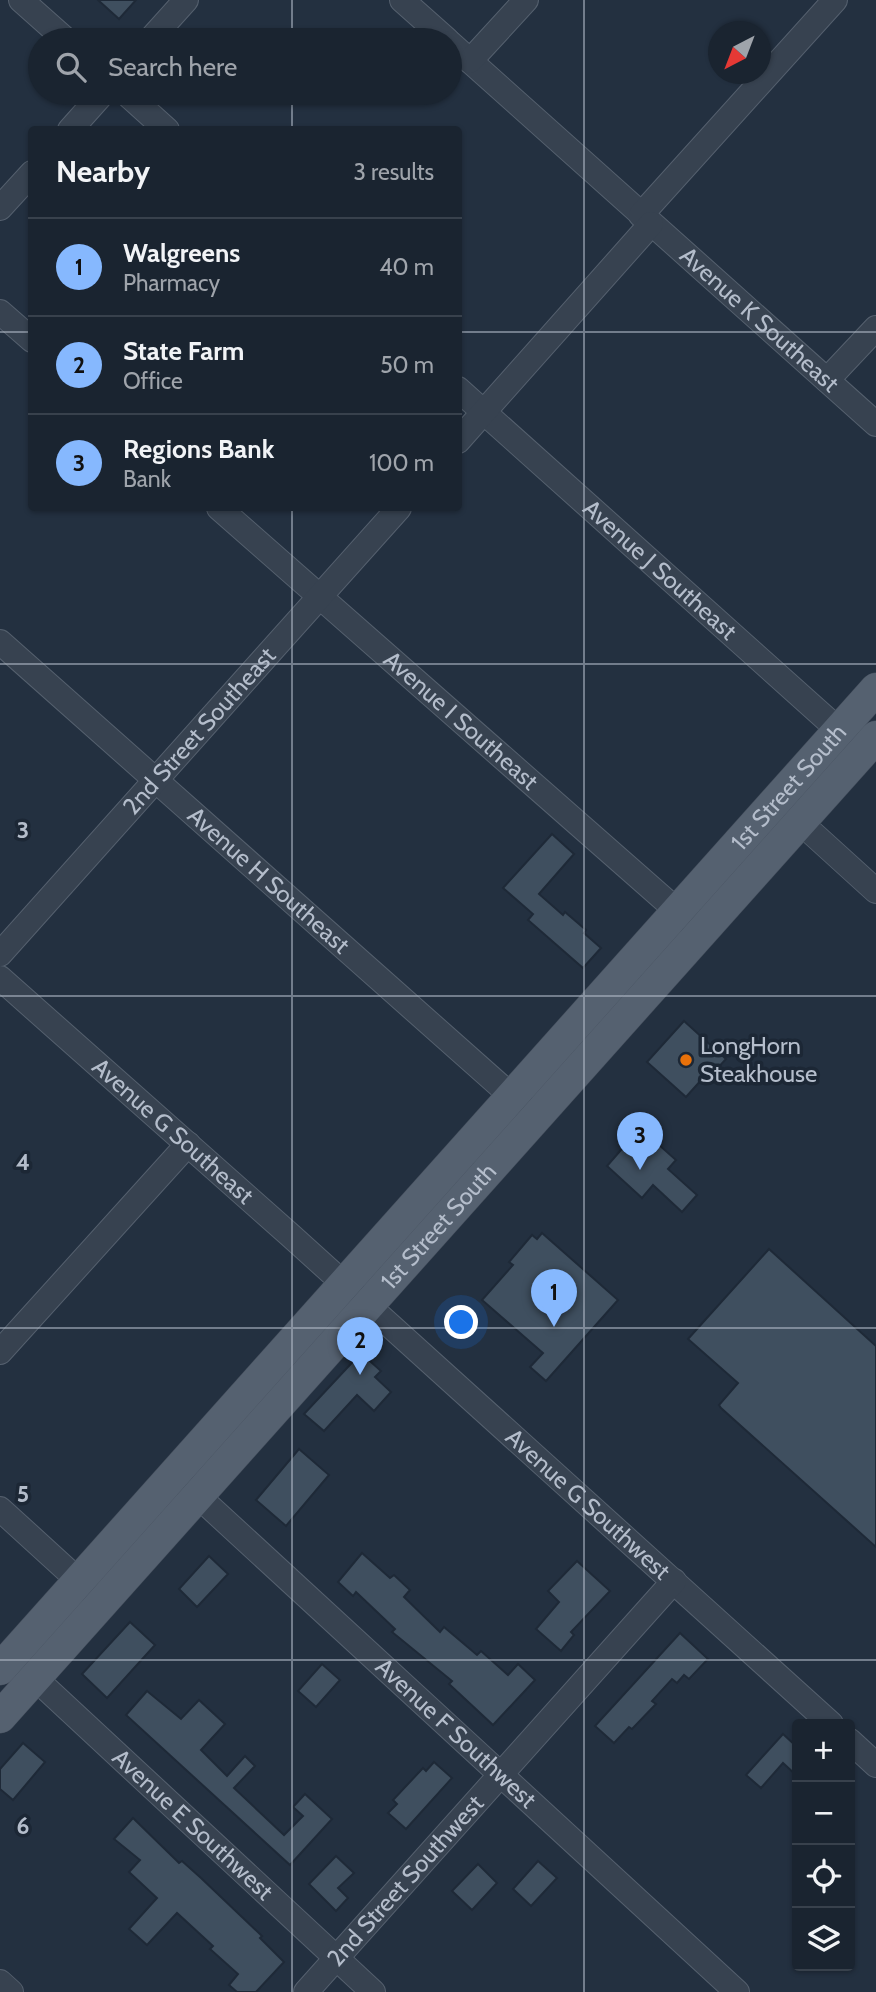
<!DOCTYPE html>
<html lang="en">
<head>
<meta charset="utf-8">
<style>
  body { margin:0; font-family:Cabin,sans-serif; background:#27303c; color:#f1f3f6 }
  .controls { position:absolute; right:21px; bottom:21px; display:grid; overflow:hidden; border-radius:7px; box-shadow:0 2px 5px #0004 }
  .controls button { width:63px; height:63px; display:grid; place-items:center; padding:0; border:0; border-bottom:2px solid #38414c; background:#1a2430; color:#f1f3f6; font:35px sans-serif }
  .compass { position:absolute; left:708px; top:21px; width:63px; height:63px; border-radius:50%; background:#1a2430; box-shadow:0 2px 5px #0004; rotate:222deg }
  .you { position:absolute; left:462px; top:1323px; width:24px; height:24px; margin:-18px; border:5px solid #fff; border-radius:50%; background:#1a73e8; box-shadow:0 0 0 10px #1a73e833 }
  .badge { display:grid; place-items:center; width:46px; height:46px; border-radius:50%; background:#86b8fe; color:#111; font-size:23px; font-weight:700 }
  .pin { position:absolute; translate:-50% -58px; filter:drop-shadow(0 2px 4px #0008) }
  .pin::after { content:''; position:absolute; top:37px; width:24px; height:21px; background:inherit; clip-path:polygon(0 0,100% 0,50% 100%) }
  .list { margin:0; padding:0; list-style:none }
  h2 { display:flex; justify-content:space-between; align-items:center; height:91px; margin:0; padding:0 28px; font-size:30px }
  h2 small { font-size:23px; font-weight:400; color:#9fa4ab }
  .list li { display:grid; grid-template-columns:46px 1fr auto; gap:21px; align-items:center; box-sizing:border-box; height:98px; padding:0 28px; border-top:2px solid #38414c }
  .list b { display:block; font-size:26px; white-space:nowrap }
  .list p { margin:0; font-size:23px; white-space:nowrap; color:#9fa4ab }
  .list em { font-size:23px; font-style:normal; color:#9fa4ab }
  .icon { flex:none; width:38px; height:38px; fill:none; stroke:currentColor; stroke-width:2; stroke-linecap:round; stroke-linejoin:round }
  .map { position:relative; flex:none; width:876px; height:1992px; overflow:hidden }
  .search { position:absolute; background:#1a2430; box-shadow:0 2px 5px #0004; left:28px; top:28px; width:434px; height:77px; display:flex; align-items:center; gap:18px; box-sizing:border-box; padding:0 24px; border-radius:38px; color:#9fa4ab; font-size:26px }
  .panel { position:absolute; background:#1a2430; box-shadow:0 2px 5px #0004; left:28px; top:126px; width:434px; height:385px; border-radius:7px }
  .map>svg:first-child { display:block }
  .building { fill:#3f4f5f; stroke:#1e2937; stroke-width:2 }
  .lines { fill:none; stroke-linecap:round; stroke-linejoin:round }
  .minor-casing { stroke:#55606e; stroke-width:26 }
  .major-casing { stroke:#414b59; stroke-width:33 }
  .minor { stroke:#374250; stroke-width:24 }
  .major { stroke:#556170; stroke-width:32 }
  .grid { fill:none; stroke:#b4bdcb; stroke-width:2; stroke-opacity:0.55 }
  .food-dot { fill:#e8710a; stroke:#1c2735; stroke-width:2.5 }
  .labels { text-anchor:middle; stroke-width:7; stroke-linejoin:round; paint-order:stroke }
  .street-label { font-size:24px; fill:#b4bdcb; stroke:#1c2735 }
  .poi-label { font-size:24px; fill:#b4bdcb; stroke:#1c2735; text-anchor:start }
  .grid-label { font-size:23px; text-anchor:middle; font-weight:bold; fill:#b4bdcb; stroke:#1c2735; stroke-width:7; stroke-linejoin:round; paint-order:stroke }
</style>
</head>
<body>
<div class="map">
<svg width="876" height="1992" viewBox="0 0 876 1992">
  <rect width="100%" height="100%" fill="#233040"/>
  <g class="building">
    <path d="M98 0H136L119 19Z"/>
    <path d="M552 834 574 854 539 894 563 915 565 912 586 930 584 933 601 948 583 968 528 920 533 914 503 888Z"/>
    <path d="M684 1021 726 1059 706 1081 703 1078 686 1097 647 1062Z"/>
    <path d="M640 1128 676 1160 668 1169 697 1195 682 1212 653 1185 642 1198 607 1166Z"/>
    <path d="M542 1233 618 1300 546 1381 530 1367 543 1353 482 1300 513 1265 509 1262 532 1235 537 1239Z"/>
    <path d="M769 1249 876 1346V1547L721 1408 719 1405 738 1383 688 1339Z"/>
    <path d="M361 1353 381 1371 375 1377 391 1392 374 1411 357 1395 324 1431 304 1414Z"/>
    <path d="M299 1449 329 1475 286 1526 256 1500Z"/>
    <path d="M362 1553 390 1578 394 1575 410 1590 404 1597 440 1632 444 1627 477 1655 481 1651 508 1675 518 1664 535 1680 493 1725 449 1684 452 1681 392 1632 395 1629 356 1592 353 1596 338 1582Z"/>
    <path d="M209 1556 228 1574 197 1607 179 1589Z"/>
    <path d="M577 1561 610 1591 571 1632 574 1635 561 1651 536 1629 559 1602 548 1591Z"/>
    <path d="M130 1622 155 1645 107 1698 82 1674Z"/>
    <path d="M680 1633 708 1659 689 1679 684 1675 677 1683 672 1679 652 1701 656 1704 632 1729 629 1727 614 1743 595 1726Z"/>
    <path d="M322 1664 340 1680 316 1707 298 1691Z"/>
    <path d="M147 1691 181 1719 199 1700 225 1724 201 1750 227 1776 245 1756 255 1766 234 1788 284 1835 303 1816 293 1807 305 1794 332 1819 290 1865 126 1715Z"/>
    <path d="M783 1734 797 1747V1776L783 1763 761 1788 746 1775Z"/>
    <path d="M23 1743 45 1762 13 1800 0 1789V1769Z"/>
    <path d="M434 1762 452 1778 406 1829 388 1813 397 1804 393 1800 423 1768 426 1771Z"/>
    <path d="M133 1818 179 1863 182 1861 201 1878 262 1936 260 1938 284 1962 256 1992H237L229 1985 238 1974 210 1949 213 1946 177 1913 147 1945 129 1929 157 1898 129 1872 140 1860 114 1839Z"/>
    <path d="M336 1856 354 1873 338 1888 348 1898 336 1911 309 1884Z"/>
    <path d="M538 1861 557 1878 531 1906 513 1889Z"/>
    <path d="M478 1864 497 1883 472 1910 452 1891Z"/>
  </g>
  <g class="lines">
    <defs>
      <g id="minor">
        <path d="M21 0 66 40"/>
        <path d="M402 0 447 40"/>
        <path d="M150 40 186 0"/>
        <path id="s1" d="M450 43 876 424"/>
        <path d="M470 61 526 0"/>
        <path d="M126 93 167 130"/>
        <path d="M70 130 103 93"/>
        <path d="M0 208 32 173"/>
        <path d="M641 215 835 0"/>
        <path d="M0 312 32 340"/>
        <path d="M827 380 876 328"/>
        <path id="s2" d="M458 389 852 742"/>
        <path d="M458 441 651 224"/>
        <path id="s3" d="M219 508 691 923"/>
        <path id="s4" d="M0 642 525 1108"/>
        <path d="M800 822 876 891"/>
        <path id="s5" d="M0 954 399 508"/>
        <path id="s6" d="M0 978 290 1235 831 1724"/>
        <path d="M0 1352 188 1144"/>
        <path id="s7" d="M173 1475 198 1496 737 1992"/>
        <path d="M0 1509 103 1603"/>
        <path id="s8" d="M22 1666 373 1992"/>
        <path d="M850 1741 876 1765"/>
        <path d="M0 1982 11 1992"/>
        <path id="s9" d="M306 1992 674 1581"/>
      </g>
      <g id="major">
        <path id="s10" d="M0 1669C291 1341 586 1017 876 689"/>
        <path id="s11" d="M0 1717 876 737"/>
      </g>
    </defs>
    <use href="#minor" class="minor-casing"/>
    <use href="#major" class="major-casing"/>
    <use href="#minor" class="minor"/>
    <use href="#major" class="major"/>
  </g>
  <path class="grid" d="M292 0V40M584 0V1992M292 93V130M0 332H32M458 332H876M292 508V1992M0 664H876M0 996H876M0 1328H876M0 1660H876"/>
  <circle class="food-dot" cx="686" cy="1060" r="7"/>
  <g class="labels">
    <g class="street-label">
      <text dy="8" stroke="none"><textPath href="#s1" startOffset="415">Avenue K Southeast</textPath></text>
      <text dy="8" stroke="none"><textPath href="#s2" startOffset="271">Avenue J Southeast</textPath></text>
      <text dy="8" stroke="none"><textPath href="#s3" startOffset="322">Avenue I Southeast</textPath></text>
      <text dy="8" stroke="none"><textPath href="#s5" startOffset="299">2nd Street Southeast</textPath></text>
      <text dy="8" stroke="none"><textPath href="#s10" startOffset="1183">1st Street South</textPath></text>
      <text dy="8" stroke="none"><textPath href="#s4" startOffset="359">Avenue H Southeast</textPath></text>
      <text dy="8" stroke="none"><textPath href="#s6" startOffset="231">Avenue G Southeast</textPath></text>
      <text dy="8" stroke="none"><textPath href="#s11" startOffset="658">1st Street South</textPath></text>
      <text dy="8" stroke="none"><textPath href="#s6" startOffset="789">Avenue G Southwest</textPath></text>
      <text dy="8" stroke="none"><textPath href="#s7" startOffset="383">Avenue F Southwest</textPath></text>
      <text dy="8" stroke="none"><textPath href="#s8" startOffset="233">Avenue E Southwest</textPath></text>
      <text dy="8" stroke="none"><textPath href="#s9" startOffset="149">2nd Street Southwest</textPath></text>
    </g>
    <g class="poi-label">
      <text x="700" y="1054">LongHorn<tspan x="700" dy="28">Steakhouse</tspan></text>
    </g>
  </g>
  <g class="grid-label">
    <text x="23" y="838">3</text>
    <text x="23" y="1170">4</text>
    <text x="23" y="1502">5</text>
    <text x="23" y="1834">6</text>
  </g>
</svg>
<div class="controls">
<button>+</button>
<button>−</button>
<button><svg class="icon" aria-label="locate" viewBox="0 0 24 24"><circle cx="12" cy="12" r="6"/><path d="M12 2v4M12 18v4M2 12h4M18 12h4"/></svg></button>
<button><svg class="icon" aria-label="layers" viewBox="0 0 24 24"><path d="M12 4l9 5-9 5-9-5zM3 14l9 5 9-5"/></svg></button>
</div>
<svg class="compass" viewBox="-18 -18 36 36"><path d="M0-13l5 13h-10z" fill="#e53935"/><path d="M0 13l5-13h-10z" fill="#9fa4ab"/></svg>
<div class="you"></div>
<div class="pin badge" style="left:554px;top:1327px">1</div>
<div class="pin badge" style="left:360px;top:1375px">2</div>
<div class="pin badge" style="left:640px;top:1170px">3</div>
<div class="search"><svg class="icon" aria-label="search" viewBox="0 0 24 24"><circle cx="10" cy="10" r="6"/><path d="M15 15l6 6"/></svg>Search here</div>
<section class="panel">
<h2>Nearby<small>3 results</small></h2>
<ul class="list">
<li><span class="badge">1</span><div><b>Walgreens</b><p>Pharmacy</p></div><em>40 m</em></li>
<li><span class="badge">2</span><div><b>State Farm</b><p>Office</p></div><em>50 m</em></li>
<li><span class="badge">3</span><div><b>Regions Bank</b><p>Bank</p></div><em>100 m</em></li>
</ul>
</section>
</div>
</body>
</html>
